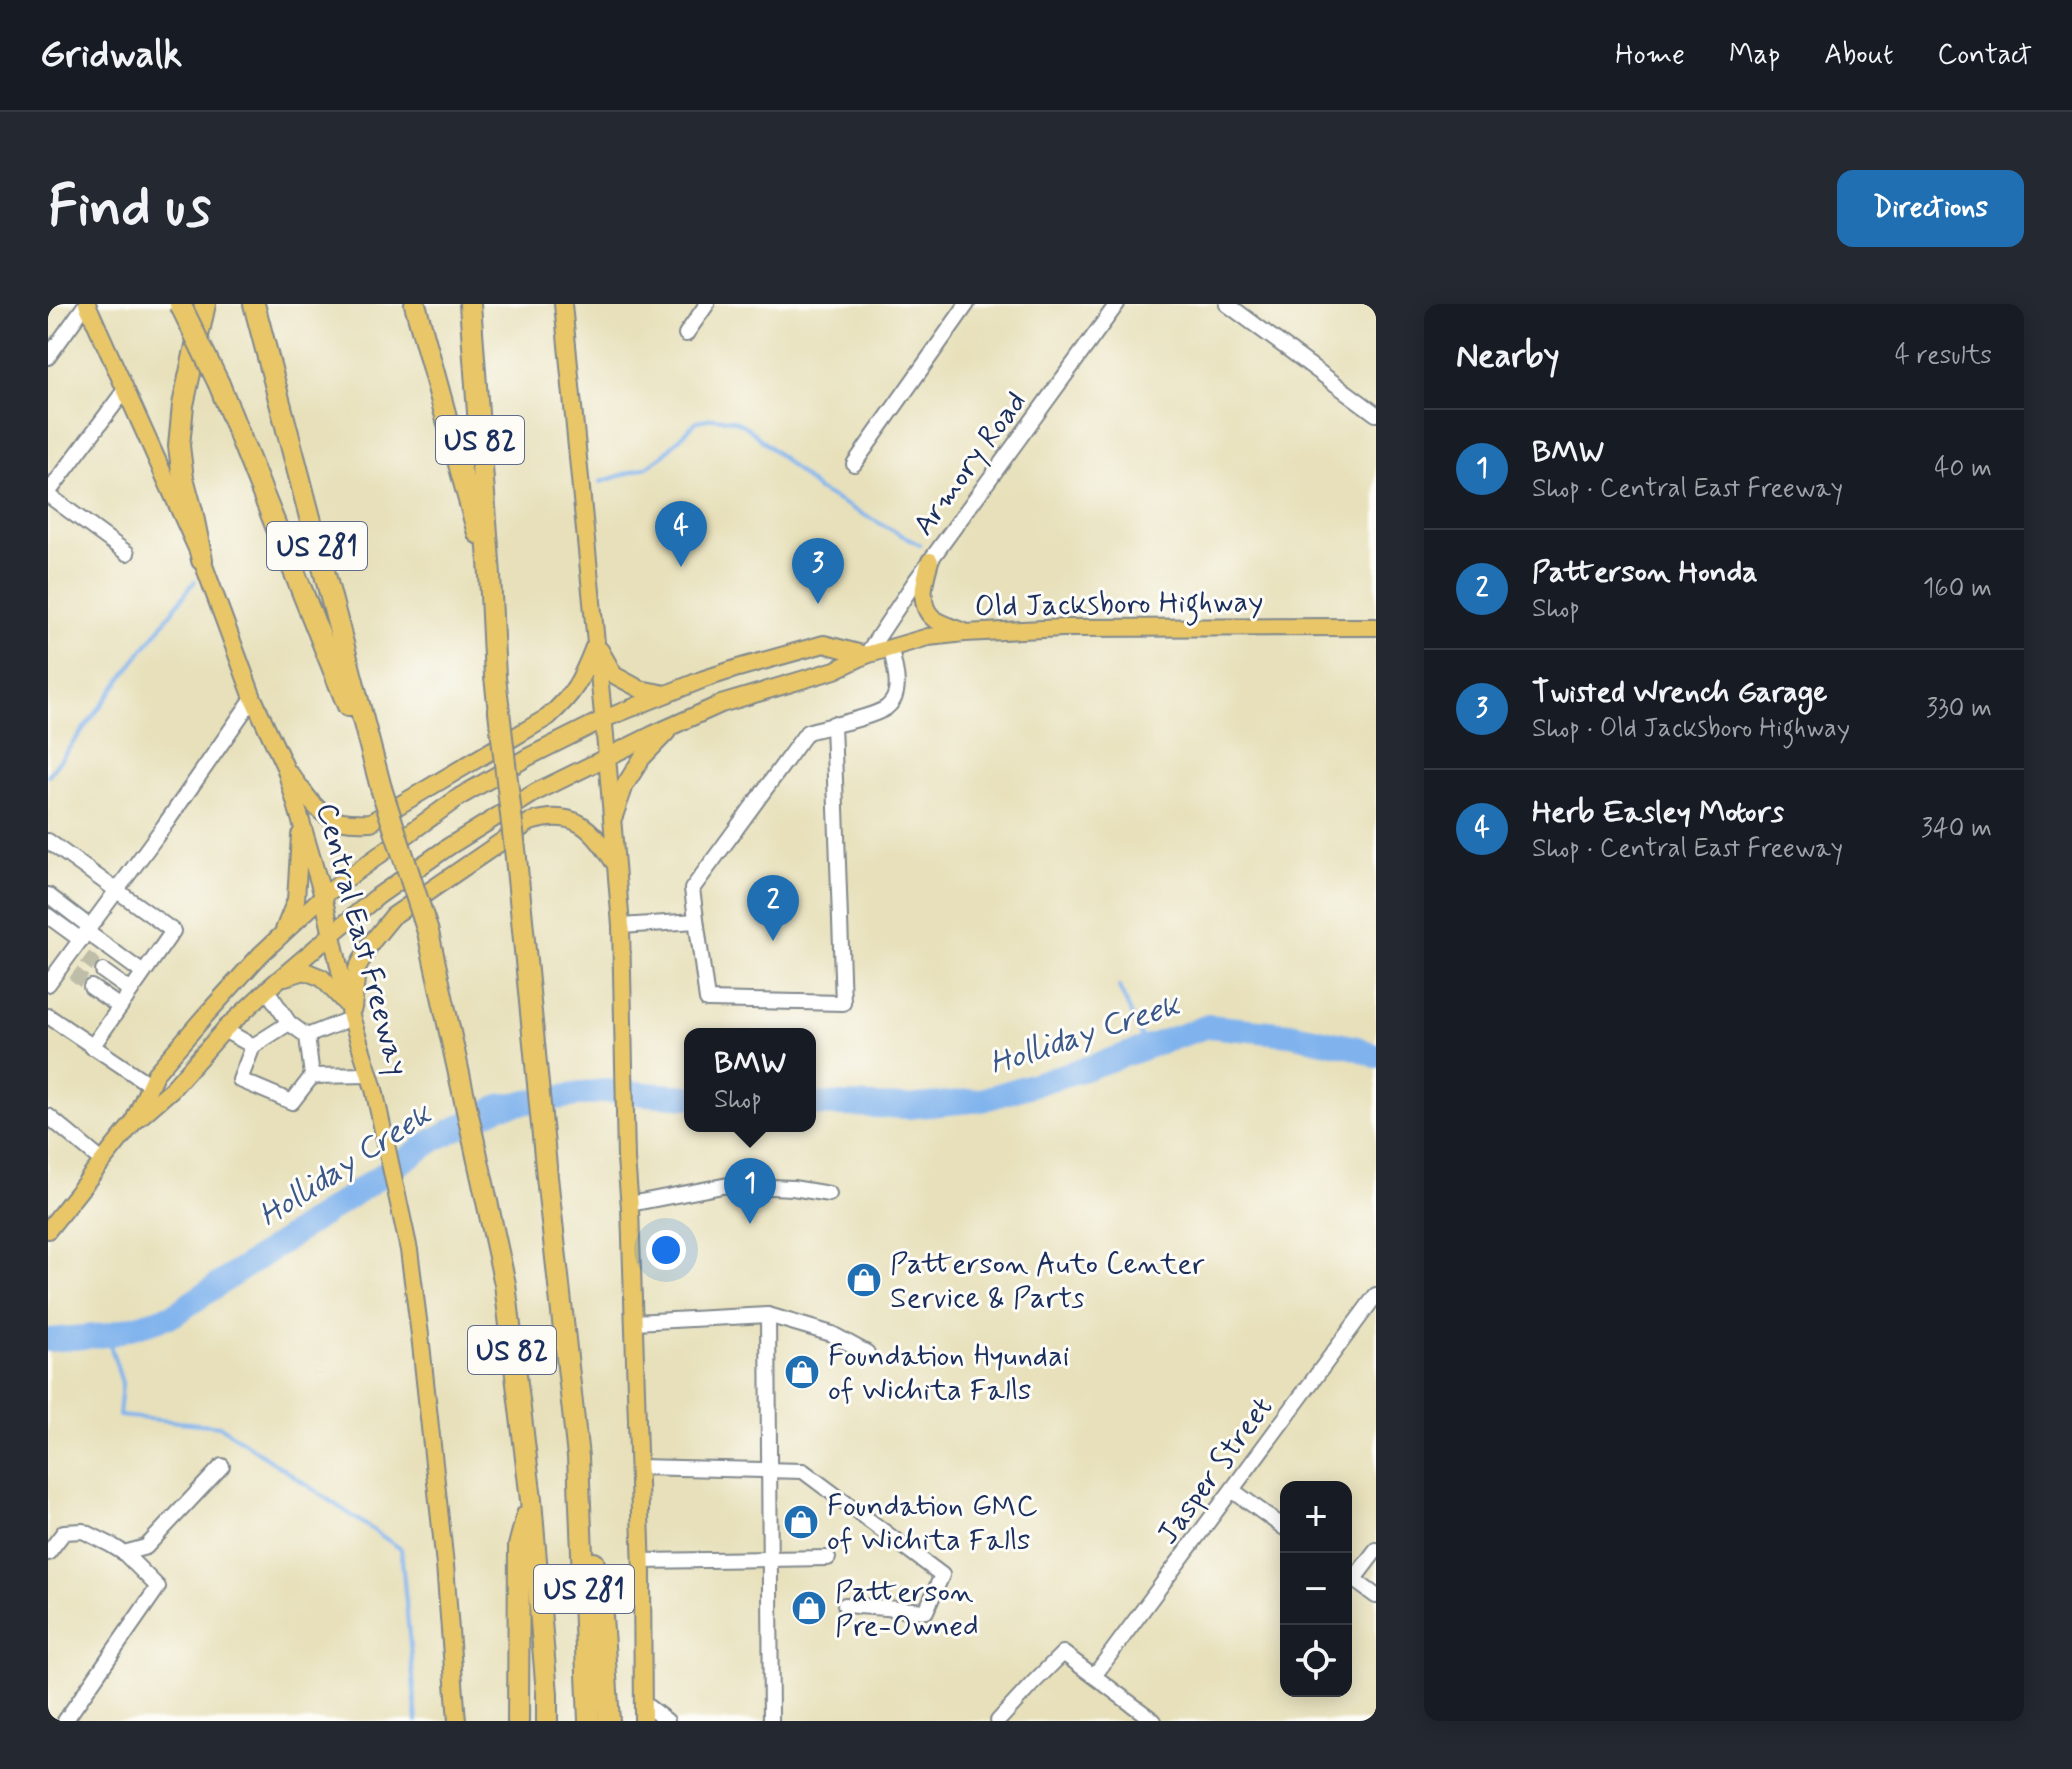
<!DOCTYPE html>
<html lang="en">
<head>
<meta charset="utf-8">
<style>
  body { margin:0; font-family:Mynerve,sans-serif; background:#242831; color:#f1f3f6 }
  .controls { position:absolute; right:24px; bottom:24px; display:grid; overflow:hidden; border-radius:16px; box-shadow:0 4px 20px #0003 }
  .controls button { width:72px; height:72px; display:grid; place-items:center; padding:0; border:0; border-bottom:2px solid #363941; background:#171b24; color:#f1f3f6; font:40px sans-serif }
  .you { position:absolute; left:618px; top:946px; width:28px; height:28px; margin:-20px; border:6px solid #fff; border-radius:50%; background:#1a73e8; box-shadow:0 0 0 12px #1a73e833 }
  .badge { display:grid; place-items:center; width:52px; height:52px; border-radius:50%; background:#1f6fb2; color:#fff; font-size:26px; font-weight:700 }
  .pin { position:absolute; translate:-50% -66px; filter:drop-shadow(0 2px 4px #0008) }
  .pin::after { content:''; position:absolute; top:42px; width:28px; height:24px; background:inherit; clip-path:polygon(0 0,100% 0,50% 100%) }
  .popup { position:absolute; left:636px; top:724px; width:132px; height:104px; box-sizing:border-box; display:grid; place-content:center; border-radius:16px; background:#171b24; filter:drop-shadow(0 2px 6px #0005); font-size:26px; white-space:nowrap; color:#9ea1a6 }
  .popup b { font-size:30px; color:#f1f3f6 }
  .popup::after { content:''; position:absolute; left:50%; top:100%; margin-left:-16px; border:16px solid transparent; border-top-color:#171b24 }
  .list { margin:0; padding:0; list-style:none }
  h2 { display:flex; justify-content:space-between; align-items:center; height:104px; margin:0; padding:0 32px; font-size:34px }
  h2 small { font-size:26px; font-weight:400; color:#9ea1a6 }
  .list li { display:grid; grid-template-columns:52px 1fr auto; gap:24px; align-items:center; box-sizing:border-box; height:120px; padding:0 32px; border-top:2px solid #363941 }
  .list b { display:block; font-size:30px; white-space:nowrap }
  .list p { margin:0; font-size:26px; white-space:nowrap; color:#9ea1a6 }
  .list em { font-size:26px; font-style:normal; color:#9ea1a6 }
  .icon { flex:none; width:44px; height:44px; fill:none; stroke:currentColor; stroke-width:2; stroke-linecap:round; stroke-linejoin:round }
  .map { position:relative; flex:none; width:1328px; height:1417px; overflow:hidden; border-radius:16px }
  header { display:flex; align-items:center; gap:48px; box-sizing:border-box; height:112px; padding:0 40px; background:#171b24; border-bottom:2px solid #363941 }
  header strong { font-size:38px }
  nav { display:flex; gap:44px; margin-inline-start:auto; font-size:28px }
  .intro { display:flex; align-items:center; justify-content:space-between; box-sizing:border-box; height:192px; padding:0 48px }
  h1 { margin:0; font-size:56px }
  .button { padding:20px 36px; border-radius:16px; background:#1f6fb2; color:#fff; font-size:28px; font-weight:700 }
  main { display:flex; gap:48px; padding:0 48px }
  aside { flex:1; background:#171b24; border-radius:16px; box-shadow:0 4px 20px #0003 }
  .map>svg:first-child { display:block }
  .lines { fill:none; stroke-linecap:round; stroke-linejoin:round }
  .stream { stroke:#80b3ed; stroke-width:4 }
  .river { stroke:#80b3ed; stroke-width:24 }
  .minor-tunnel { stroke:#bebda8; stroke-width:14; stroke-dasharray:14 7; stroke-linecap:butt }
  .minor-casing { stroke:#81888c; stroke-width:18 }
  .major-casing { stroke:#81888c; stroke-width:20 }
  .highway-casing { stroke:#81888c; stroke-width:24 }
  .minor { stroke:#fff; stroke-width:14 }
  .major { stroke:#e9c769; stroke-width:16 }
  .highway { stroke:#e9c769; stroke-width:20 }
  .highway-bridge-casing { stroke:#81888c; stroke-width:24; stroke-linecap:butt }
  .highway-bridge { stroke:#e9c769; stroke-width:20 }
  .labels { text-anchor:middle; stroke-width:6; stroke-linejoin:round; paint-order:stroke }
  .shield { fill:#fdfcf7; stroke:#5f6c8c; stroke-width:2 }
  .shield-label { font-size:28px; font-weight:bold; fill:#1b2f5e }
  .street-label { font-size:30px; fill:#1b2f5e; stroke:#fdfcf7 }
  .poi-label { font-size:30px; fill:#1b2f5e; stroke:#fdfcf7; text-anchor:start }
  .water-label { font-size:32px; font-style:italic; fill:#395789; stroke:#fdfcf7 }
</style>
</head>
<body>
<header>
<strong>Gridwalk</strong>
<nav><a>Home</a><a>Map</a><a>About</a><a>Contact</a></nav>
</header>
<div class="intro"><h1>Find us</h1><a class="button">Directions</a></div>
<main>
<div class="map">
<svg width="1328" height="1417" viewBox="0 0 1328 1417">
  <rect width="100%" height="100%" fill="#fdfcf7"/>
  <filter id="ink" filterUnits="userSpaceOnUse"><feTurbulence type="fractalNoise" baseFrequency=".0125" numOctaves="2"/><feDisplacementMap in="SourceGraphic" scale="16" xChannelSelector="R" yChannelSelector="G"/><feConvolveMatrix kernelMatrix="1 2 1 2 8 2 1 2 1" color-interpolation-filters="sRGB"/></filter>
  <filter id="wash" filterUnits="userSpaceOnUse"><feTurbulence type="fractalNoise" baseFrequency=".006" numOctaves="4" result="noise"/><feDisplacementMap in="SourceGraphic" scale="32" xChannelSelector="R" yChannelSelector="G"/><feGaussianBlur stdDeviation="1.8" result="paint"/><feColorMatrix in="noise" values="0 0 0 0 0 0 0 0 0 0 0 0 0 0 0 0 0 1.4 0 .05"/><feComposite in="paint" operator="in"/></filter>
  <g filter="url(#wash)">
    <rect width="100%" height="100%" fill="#e7e0ba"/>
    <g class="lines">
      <g class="stream">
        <path d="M552 178 599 163 614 152 649 117 665 114 685 116 699 123 770 186 872 241"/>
        <path d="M0 472 147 277"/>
        <path d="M1071 683 1098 743"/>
        <path d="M59 1031 74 1079 71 1112 172 1122 353 1245 369 1417"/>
      </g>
      <g class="river">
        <path d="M762 800 859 803 934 796 1042 763 1160 722 1242 730 1309 744 1328 752"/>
        <path d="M0 1036 59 1031 125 1011 386 836 452 802 556 787 642 793"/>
      </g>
    </g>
  </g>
  <g filter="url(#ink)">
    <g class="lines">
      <g class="minor-tunnel">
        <path d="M37 653 55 667"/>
        <path d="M25 669 43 683"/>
      </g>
      <defs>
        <g id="minor">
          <path d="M1179 0 1328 110"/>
          <path d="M638 30 659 0"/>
          <path d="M0 53 38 0"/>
          <path d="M806 160 919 0"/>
          <path d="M0 189 77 86"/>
          <path d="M0 191 79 249"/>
          <path d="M818 351 868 276 1069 0"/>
          <path d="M785 420 795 699 659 696 644 585 759 428C779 422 823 414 838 404 843 400 847 394 848 388 851 375 845 358 843 344"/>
          <path d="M0 537 125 627 44 743"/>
          <path d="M0 591 42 623"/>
          <path d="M0 612 33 636"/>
          <path d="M573 622 648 617"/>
          <path d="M39 628 95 669"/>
          <path d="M55 667 83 687"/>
          <path d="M0 680 116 522 205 394"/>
          <path d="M43 683 72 703"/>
          <path d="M219 686 241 719"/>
          <path d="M0 712 102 781"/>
          <path d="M176 726 205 742 192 776 244 798 264 772 322 771"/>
          <path d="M259 732 304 714"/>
          <path d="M205 742 241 719 259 732 264 772"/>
          <path d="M0 812 54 857"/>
          <path d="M582 900 680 881 745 884 781 890"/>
          <path d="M720 1011 723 1417"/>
          <path d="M586 1018 720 1011 784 1030 819 1049"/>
          <path d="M590 1163 755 1167 894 1271 878 1307 797 1301"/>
          <path d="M1184 1186 1238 1225"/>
          <path d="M0 1249 16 1228 35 1227 63 1241 76 1249 110 1283 17 1417"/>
          <path d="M76 1249 98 1243 174 1162"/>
          <path d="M593 1257 780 1254"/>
          <path d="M1298 1270 1328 1292"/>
          <path d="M1306 1275 1328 1246"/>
          <path d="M1046 1372 1328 991"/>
          <path d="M595 1399 619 1417"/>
          <path d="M950 1417 985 1379 1015 1349 1106 1417"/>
        </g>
        <g id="major">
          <path d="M39 0 154 256 205 394 237 463 275 592 301 706 326 785 361 946 372 1031 397 1261 409 1417"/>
          <path d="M515 0 559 452 573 622 578 855 582 904 594 1269 595 1417"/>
          <path d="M882 257C877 274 869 300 885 314 893 320 907 324 916 328"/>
          <path d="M552 346 566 371 592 385 618 390"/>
          <path d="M243 471C270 506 273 521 323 518L500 413C527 389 533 376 546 343"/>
          <path d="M566 512 577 481 594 454 619 428"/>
          <path d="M236 626 248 596 252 531"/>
          <path d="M237 673 257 667 274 674 299 701"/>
          <path d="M305 704 309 665 323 639 345 612 482 518C525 505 543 522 565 557"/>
          <path d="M87 814 107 770 156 713 213 650 275 592 411 493 480 453 556 415 656 375 690 364 776 340 818 351"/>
          <path d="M0 926 85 819 124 785 176 726 223 682 284 630 330 592 400 543 488 488 606 430 673 400 787 366 818 351 880 333 917 329 1015 324 1328 323"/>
        </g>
        <g id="highway">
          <path d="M206 0 333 484"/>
          <path d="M367 0 430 229"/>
          <path d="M422 0 442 271 447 373"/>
          <path d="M171 80 300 402"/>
          <path d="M154 256 144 207 135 174 131 142 135 101 157 0"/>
          <path d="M468 554 499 873 530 1153 541 1417"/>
          <path d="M380 628 457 980 483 1196 499 1390V1417"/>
          <path d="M546 1259 554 1312 561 1417"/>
          <path d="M470 1417 471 1242 479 1211"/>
        </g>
      </defs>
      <use href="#minor" class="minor-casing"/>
      <use href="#major" class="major-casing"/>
      <use href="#highway" class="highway-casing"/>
      <use href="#minor" class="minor"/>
      <use href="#major" class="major"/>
      <use href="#highway" class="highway"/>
      <defs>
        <g id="highway-bridge">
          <path d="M132 0 171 80"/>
          <path d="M447 373 468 554"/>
          <path d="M333 484 380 628"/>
        </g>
      </defs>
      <use href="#highway-bridge" class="highway-bridge-casing"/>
      <use href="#highway-bridge" class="highway-bridge"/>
    </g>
  </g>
  <defs>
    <symbol id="shop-disc" viewBox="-11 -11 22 22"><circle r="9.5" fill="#1f6fb2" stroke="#fdfcf7"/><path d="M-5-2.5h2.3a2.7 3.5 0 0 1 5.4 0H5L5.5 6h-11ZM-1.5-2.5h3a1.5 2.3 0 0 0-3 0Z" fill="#fff"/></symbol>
  </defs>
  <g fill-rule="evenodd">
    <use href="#shop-disc" x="796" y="956" width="40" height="40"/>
    <use href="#shop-disc" x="734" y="1048" width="40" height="40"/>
    <use href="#shop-disc" x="733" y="1198" width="40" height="40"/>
    <use href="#shop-disc" x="741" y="1284" width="40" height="40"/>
  </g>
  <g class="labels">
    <g class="shield">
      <rect x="388" y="112" width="88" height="48" rx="6"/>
      <rect x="219" y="218" width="100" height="48" rx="6"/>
      <rect x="420" y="1022" width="88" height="48" rx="6"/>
      <rect x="486" y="1261" width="100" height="48" rx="6"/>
    </g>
    <g class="shield-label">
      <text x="432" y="146">US 82</text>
      <text x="269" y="252">US 281</text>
      <text x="464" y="1056">US 82</text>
      <text x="536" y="1295">US 281</text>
    </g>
    <g class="street-label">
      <text transform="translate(921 159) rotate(-54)" y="10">Armory Road</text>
      <text transform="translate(1071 299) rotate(-1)" y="10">Old Jacksboro Highway</text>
      <text transform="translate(315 635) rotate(75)" y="10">Central East Freeway</text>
      <text transform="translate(1166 1166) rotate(-54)" y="10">Jasper Street</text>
    </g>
    <g class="poi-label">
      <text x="842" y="969">Patterson Auto Center<tspan x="842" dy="34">Service &amp; Parts</tspan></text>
      <text x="780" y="1061">Foundation Hyundai<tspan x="780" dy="34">of Wichita Falls</tspan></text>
      <text x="779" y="1211">Foundation GMC<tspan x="779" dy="34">of Wichita Falls</tspan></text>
      <text x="787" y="1297">Patterson<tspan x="787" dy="34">Pre-Owned</tspan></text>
    </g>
    <g class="water-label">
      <text transform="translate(1036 729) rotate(-18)" y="11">Holliday Creek</text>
      <text transform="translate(296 860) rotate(-33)" y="11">Holliday Creek</text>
    </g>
  </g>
</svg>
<div class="controls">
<button>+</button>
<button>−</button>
<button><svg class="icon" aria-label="locate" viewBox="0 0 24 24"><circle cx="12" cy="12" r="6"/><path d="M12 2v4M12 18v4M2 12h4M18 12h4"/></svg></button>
</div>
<div class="you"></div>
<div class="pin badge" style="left:702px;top:920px">1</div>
<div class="popup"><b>BMW</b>Shop</div>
<div class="pin badge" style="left:725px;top:637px">2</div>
<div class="pin badge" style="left:770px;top:300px">3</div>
<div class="pin badge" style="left:633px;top:263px">4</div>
</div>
<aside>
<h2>Nearby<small>4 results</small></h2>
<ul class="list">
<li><span class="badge">1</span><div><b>BMW</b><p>Shop · Central East Freeway</p></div><em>40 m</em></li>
<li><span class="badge">2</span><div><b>Patterson Honda</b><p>Shop</p></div><em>160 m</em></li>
<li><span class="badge">3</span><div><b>Twisted Wrench Garage</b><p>Shop · Old Jacksboro Highway</p></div><em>330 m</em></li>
<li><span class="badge">4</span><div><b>Herb Easley Motors</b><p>Shop · Central East Freeway</p></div><em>340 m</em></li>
</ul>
</aside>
</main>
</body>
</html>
